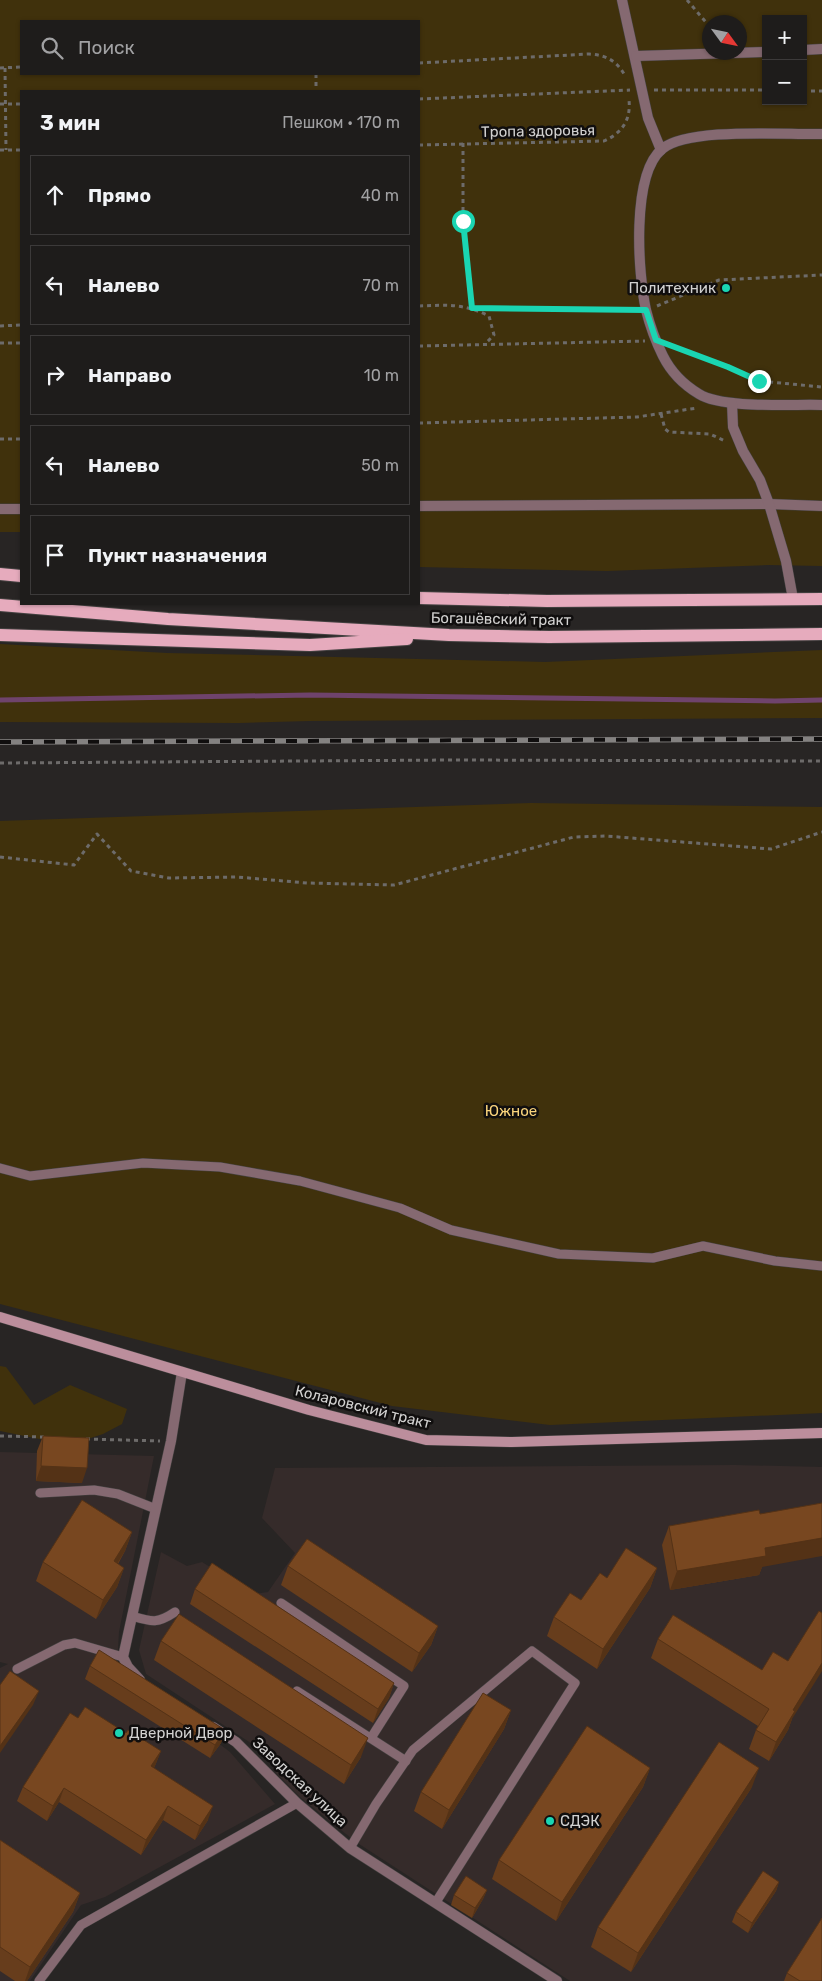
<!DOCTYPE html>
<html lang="ru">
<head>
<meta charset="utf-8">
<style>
  body { margin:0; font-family:Rubik,sans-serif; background:#2b2928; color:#f1f3f6 }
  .controls { position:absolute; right:15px; top:15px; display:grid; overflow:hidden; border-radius:0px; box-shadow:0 1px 4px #0004 }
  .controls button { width:45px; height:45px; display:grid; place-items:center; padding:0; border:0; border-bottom:1px solid #3c3a3a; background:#1e1c1b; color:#f1f3f6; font:25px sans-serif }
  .compass { position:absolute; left:702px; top:15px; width:45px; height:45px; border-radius:50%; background:#1e1c1b; box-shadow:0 1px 4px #0004; rotate:123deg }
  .stop { position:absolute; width:15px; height:15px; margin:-11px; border:4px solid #1ad5b2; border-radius:50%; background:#fff }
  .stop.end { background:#1ad5b2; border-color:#fff; box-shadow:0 1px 5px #0008 }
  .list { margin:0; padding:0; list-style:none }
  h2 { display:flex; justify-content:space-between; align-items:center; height:65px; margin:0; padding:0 20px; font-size:21px }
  h2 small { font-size:16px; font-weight:400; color:#a1a1a3 }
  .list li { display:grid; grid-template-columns:32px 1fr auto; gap:15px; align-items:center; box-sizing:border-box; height:80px; margin:0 10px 10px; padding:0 10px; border:1px solid #3c3a3a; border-radius:0px }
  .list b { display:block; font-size:19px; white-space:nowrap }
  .list em { font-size:16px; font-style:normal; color:#a1a1a3 }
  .icon { flex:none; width:28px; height:28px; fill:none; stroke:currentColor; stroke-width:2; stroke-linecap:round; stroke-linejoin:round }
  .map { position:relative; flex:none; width:822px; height:1981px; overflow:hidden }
  .search { position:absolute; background:#1e1c1b; box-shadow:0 1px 4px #0004; left:20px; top:20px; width:400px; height:55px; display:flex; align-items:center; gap:12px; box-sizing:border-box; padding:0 18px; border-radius:0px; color:#a1a1a3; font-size:19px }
  .panel { position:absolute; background:#1e1c1b; box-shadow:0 1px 4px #0004; left:20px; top:90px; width:400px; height:515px; border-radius:0px }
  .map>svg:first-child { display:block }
  .built { fill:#352b2a }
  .green { fill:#40310c; fill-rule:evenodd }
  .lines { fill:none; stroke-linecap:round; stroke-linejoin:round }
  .stream { stroke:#6f436c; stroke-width:5 }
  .service-casing { stroke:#434140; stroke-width:10 }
  .pedestrian-casing { stroke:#434140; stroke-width:11 }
  .minor-casing { stroke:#434140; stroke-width:11 }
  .secondary-casing { stroke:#434140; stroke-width:11 }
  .primary-casing { stroke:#434140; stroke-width:14 }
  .path { stroke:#6d6b6a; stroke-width:3; stroke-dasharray:4 4; stroke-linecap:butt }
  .service { stroke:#856971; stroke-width:9 }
  .pedestrian { stroke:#856971; stroke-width:10 }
  .minor { stroke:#856971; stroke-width:10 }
  .secondary { stroke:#bc8e9c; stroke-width:10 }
  .primary { stroke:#e6abbd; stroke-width:12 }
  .rail-casing { stroke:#848281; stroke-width:5.5 }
  .rail { stroke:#100e0e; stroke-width:4; stroke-dasharray:11; stroke-linecap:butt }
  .wall { fill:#673d1c }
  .shaded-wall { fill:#543216 }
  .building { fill:#784720; stroke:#543216 }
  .route { stroke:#1ad5b2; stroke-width:6 }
  .poi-dot { fill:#1ad5b2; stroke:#100e0e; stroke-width:2 }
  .labels { text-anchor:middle; stroke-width:5; stroke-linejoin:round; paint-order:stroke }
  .street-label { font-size:15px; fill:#d2d1d0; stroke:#100e0e }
  .poi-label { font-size:15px; fill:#d2d1d0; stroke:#100e0e; text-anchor:start }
  .park-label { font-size:15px; fill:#fad47c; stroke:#100e0e }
</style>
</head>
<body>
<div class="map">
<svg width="822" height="1981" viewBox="0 0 822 1981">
  <rect width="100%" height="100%" fill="#282524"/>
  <g class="built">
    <path d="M0 1452 154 1456 119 1632 117 1666 230 1752 275 1804 105 1897 81 1905 30 1981H0V1668L8 1664 0 1662Z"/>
    <path d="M735 1465 822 1467V1981H570L356 1842 301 1798 276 1773 263 1751 146 1674 139 1650 161 1552 187 1566 202 1562 254 1594 268 1592 295 1553 262 1518 275 1468Z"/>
  </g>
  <g class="green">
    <path d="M0 0H822V566L768 565 607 571 419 567V91H21V532H0ZM766 19H803V101H766ZM21 21H419V74H21ZM710 22H740V52H710Z"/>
    <path d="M0 644 167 653 545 662 822 650V718L310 721 239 723 0 722Z"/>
    <path d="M531 803 822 807V1413L550 1425 392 1406 0 1304V821Z"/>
    <path d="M0 1366 6 1367 34 1405 70 1385 127 1409 122 1424 103 1434 69 1445 0 1431Z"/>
  </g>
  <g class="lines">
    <path class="stream" d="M0 700 310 695 775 701 822 700"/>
    <defs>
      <g id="service">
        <path d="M0 1168 30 1176 143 1163 220 1167 300 1181 400 1208 451 1230 559 1254 653 1258 703 1246 775 1261 822 1266"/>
        <path d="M40 1493 94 1490 118 1494 156 1509"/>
        <path d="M281 1603 404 1686 371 1738"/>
        <path d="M132 1616C152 1622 157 1624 175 1612"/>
        <path d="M17 1669 64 1645 75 1643 123 1657"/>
        <path d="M297 1691 406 1761"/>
        <path d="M350 1848 376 1804 413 1750 532 1651 575 1683 436 1902"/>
        <path d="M39 1981 81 1925 297 1803"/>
      </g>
      <g id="pedestrian">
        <path d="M622 0 648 118 661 150"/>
        <path d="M803 50 822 49"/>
        <path d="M636 56 766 52"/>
        <path d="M822 134C785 135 689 127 662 149 631 175 638 274 646 310 650 326 656 342 663 356 671 372 684 385 699 394 723 409 792 404 822 405"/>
        <path d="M419 506 769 504 822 506"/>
        <path d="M0 509H21"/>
      </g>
      <g id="minor">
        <path d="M732 403 733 427 743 451 760 480 769 504 786 561 793 599"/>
        <path d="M140 1680 128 1667 123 1657 171 1441 182 1372"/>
        <path d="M213 1727 236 1742 297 1803 350 1848 557 1981"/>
      </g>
      <path id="secondary" d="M0 1317 309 1410 426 1440 512 1442 822 1433"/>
      <g id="primary">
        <path d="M0 574 21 576"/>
        <path d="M419 598 547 601 822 599"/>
        <path d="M0 605 168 619 449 635 549 637 822 634"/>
        <path d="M0 635 310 645 407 639"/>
      </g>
    </defs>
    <use href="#service" class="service-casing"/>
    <use href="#pedestrian" class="pedestrian-casing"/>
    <use href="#minor" class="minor-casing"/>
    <use href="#secondary" class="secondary-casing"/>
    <use href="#primary" class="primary-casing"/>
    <g class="path">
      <path d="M687 0 710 27"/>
      <path d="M419 63 589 54C605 55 616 60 624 74"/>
      <path d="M0 68 21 67"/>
      <path d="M5 68 6 150"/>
      <path d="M316 74V91"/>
      <path d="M654 90H766"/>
      <path d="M803 91H822"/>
      <path d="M419 99 630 90"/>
      <path d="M0 104H21"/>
      <path d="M463 143V221L472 307"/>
      <path d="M419 145 604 141C622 133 631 120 629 100"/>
      <path d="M0 150H21"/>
      <path d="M419 306C446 305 463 303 489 316L494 335 485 344"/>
      <path d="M657 306 719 280 822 275"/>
      <path d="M472 308 634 310"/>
      <path d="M0 326 21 325"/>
      <path d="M0 343H21"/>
      <path d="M419 346 645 341"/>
      <path d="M672 346 729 367 759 381 822 387"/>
      <path d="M661 414 665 429 669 432 710 434 725 441"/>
      <path d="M419 423 637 417 697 408"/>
      <path d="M0 439H21"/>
      <path d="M0 763 453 760 822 761"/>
      <path d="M0 857 74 865 97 834 131 871 169 878 237 877 307 883 394 885 574 837 606 836 771 849 822 832"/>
      <path d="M0 1436 45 1437"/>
      <path d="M86 1439 160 1441"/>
    </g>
    <use href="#service" class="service"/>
    <use href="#pedestrian" class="pedestrian"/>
    <use href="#minor" class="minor"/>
    <use href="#secondary" class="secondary"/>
    <use href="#primary" class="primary"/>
    <defs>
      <path id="rail" d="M0 742 822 739"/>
    </defs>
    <use href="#rail" class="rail-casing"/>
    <use href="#rail" class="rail"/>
  </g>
  <g class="wall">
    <path d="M43 1436 82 1483 36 1481 37 1451Z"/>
    <path d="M669 1526 762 1567 759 1575 670 1590 662 1545Z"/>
    <path d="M132 1532 125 1551 118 1564 124 1568 117 1587 96 1619 36 1581 43 1562Z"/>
    <path d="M288 1566 438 1626 431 1645 412 1672 281 1585Z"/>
    <path d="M657 1568 650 1588 597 1669 547 1636 554 1617 581 1600 607 1578Z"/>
    <path d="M195 1589 394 1683 389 1698 373 1723 190 1604Z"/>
    <path d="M658 1639 762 1670 792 1719 788 1730 769 1761 749 1749 756 1730 758 1726 651 1658Z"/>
    <path d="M161 1641 361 1757 344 1784 154 1660Z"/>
    <path d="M90 1666 225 1730 221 1743 210 1758 85 1679Z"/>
    <path d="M511 1710 504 1729 442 1829 414 1811 421 1792Z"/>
    <path d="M78 1718 126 1733 161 1751 154 1768 208 1820 195 1840 163 1820 141 1855 59 1802 47 1821 17 1801 23 1787Z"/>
    <path d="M650 1768 643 1787 556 1921 492 1879 499 1860Z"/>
    <path d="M752 1787 631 1972 591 1947 598 1927Z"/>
    <path d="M0 1840 80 1893 73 1912 27 1981H15L0 1971Z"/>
    <path d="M779 1882 776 1891 748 1933 732 1922 736 1912Z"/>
    <path d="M487 1890 483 1899 472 1918 451 1905 454 1895Z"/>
    <path d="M787 1973 822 1981H784Z"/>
  </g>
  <g class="shaded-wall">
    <path d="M41 1466 87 1468 82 1483 36 1481Z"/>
    <path d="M132 1532 125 1551 107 1580 114 1561Z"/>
    <path d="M822 1538V1556L762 1567 759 1575 670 1590 677 1571 765 1548Z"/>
    <path d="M124 1568 117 1587 96 1619 103 1600Z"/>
    <path d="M657 1568 650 1588 597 1669 603 1649Z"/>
    <path d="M438 1626 431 1645 412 1672 419 1653Z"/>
    <path d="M822 1663V1671L792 1719 788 1730 769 1761 776 1742 793 1710Z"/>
    <path d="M394 1683 389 1698 373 1723 378 1709Z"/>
    <path d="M39 1691 33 1705 0 1753V1746Z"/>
    <path d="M511 1710 504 1729 442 1829 449 1810Z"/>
    <path d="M225 1730 221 1743 210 1758 215 1745Z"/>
    <path d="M368 1738 361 1757 344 1784 351 1765Z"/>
    <path d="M161 1751 155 1766 146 1781 151 1766Z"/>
    <path d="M650 1768 643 1787 556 1921 562 1902Z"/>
    <path d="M759 1768 752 1787 631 1972 638 1953Z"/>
    <path d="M64 1788 59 1802 47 1821 53 1806Z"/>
    <path d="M168 1806 163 1820 141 1855 146 1840Z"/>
    <path d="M213 1806 208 1820 195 1840 200 1826Z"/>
    <path d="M779 1882 776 1891 748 1933 752 1923Z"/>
    <path d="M487 1890 483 1899 472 1918 475 1908Z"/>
    <path d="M80 1893 73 1912 27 1981H25L30 1967Z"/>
  </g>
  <g class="building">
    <path d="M43 1436 89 1438 87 1468 41 1466Z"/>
    <path d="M82 1500 132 1532 114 1561 124 1568 103 1600 43 1562Z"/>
    <path d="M822 1503V1538L765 1548 766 1556 677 1571 669 1526 759 1510 760 1514Z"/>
    <path d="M307 1539 438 1626 419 1653 288 1566Z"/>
    <path d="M626 1548 657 1568 603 1649 554 1617 570 1593 581 1600 600 1573 607 1578Z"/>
    <path d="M212 1563 394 1683 378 1709 195 1589Z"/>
    <path d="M819 1611 822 1613V1663L793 1710 795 1711 776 1742 756 1730 769 1709 658 1639 673 1615 762 1670 773 1652 788 1661Z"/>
    <path d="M179 1614 368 1738 351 1765 161 1641Z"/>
    <path d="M99 1650 225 1730 215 1745 90 1666Z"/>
    <path d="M10 1671 39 1691 0 1746V1685Z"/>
    <path d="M483 1693 511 1710 449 1810 421 1792Z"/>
    <path d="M85 1707 126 1733 128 1730 161 1751 151 1766 213 1806 200 1826 168 1806 146 1840 64 1788 53 1806 23 1787 70 1713 78 1718Z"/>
    <path d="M587 1726 650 1768 562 1902 499 1860Z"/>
    <path d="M719 1742 759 1768 638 1953 598 1927Z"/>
    <path d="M0 1840 80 1893 30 1967 0 1947Z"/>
    <path d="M763 1871 779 1882 752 1923 736 1912Z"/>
    <path d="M466 1876 487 1890 475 1908 454 1895Z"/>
    <path d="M822 1918V1981H800L787 1973Z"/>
  </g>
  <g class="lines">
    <path class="route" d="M463 221 472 308 646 310 656 340 728 367 759 381"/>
  </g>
  <g class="poi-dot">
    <circle cx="726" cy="288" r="5"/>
    <circle cx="119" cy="1733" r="5"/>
    <circle cx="550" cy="1821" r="5"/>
  </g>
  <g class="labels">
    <g class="street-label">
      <text transform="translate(538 131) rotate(-1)" y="5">Тропа здоровья</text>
      <text transform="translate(501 619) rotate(1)" y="5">Богашёвский тракт</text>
      <text transform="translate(363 1407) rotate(14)" y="5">Коларовский тракт</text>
      <text transform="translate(300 1782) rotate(43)" y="5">Заводская улица</text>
    </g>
    <g class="poi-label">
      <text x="716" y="293" text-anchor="end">Политехник</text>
      <text x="129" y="1738">Дверной Двор</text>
      <text x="560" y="1826">СДЭК</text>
    </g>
    <g class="park-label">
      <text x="511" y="1116">Южное</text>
    </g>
  </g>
</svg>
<div class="controls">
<button>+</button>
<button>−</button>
</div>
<svg class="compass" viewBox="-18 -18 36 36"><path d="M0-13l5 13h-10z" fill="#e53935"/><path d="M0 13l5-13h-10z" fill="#a1a1a3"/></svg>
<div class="stop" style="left:463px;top:221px"></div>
<div class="stop end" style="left:759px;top:381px"></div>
<div class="search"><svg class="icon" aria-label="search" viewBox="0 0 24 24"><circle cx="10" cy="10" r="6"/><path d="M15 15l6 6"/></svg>Поиск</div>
<section class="panel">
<h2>3 мин<small>Пешком · 170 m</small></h2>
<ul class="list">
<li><svg class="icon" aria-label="ahead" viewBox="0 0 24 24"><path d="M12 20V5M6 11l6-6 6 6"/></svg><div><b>Прямо</b></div><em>40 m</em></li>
<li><svg class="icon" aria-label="left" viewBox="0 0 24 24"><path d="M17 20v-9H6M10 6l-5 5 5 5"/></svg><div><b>Налево</b></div><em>70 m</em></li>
<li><svg class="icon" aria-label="right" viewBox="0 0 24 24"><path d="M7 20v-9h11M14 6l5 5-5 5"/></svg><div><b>Направо</b></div><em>10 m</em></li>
<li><svg class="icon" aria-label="left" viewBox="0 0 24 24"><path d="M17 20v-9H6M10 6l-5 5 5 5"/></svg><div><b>Налево</b></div><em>50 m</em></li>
<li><svg class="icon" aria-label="arrive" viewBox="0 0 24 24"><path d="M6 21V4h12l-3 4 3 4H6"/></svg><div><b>Пункт назначения</b></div></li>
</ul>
</section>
</div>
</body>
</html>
